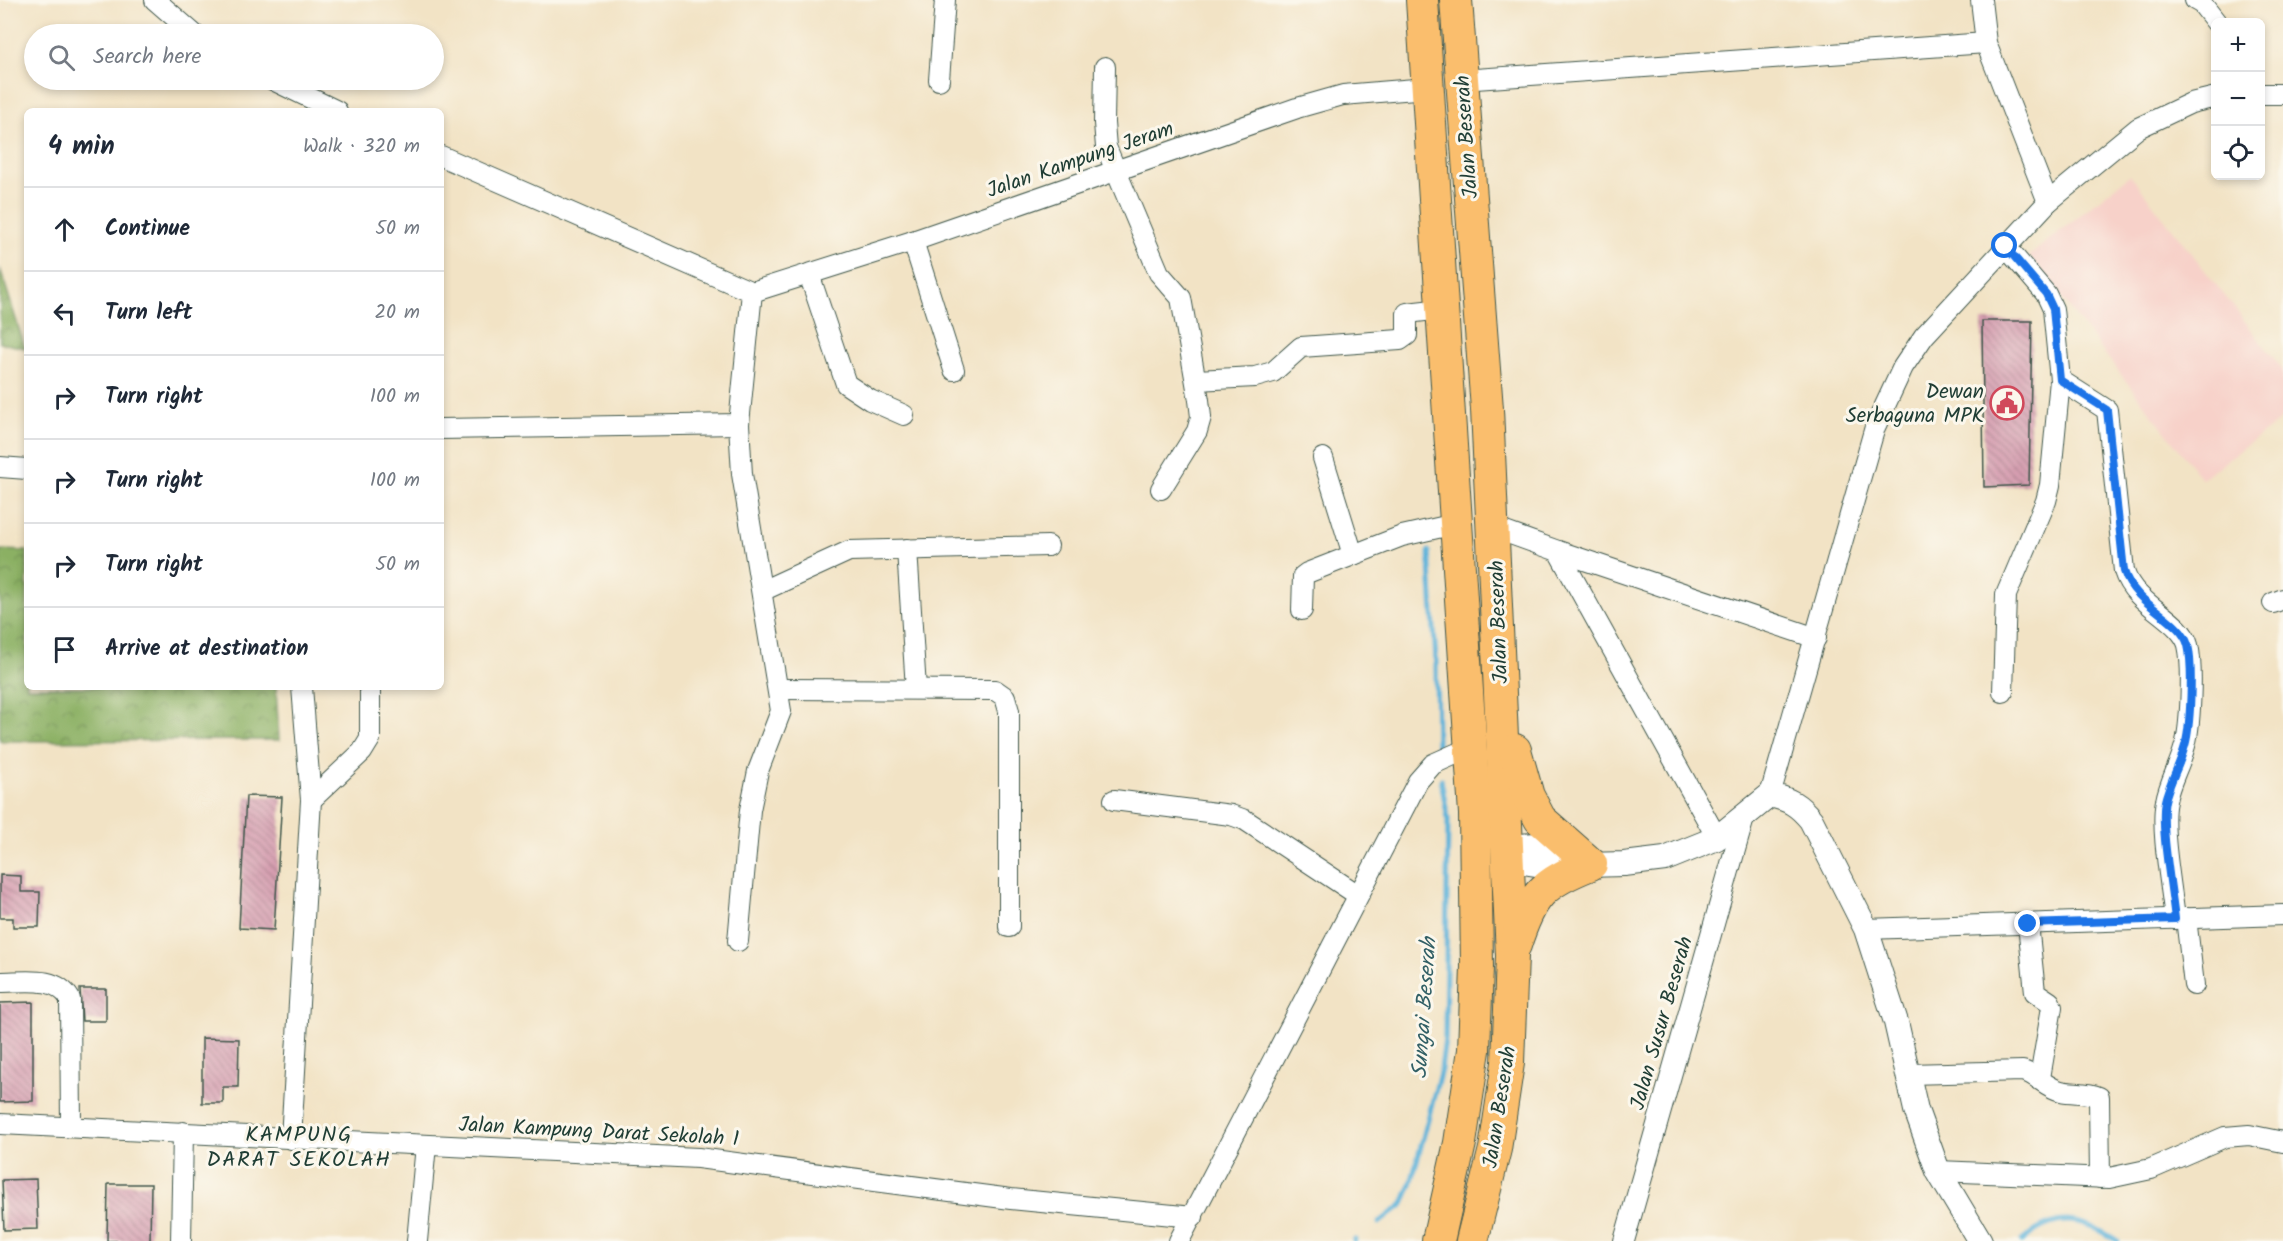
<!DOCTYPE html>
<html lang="en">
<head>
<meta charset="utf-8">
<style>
  body { margin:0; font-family:Kalam,sans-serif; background:#f2f2f3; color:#1f2937 }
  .controls { position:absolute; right:18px; top:18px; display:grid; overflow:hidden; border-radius:9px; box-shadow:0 3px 9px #0003 }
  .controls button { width:54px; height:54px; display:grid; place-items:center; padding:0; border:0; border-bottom:2px solid #e0e1e3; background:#fff; color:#1f2937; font:30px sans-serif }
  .stop { position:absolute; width:18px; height:18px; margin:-14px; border:4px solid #1a73e8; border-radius:50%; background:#fff }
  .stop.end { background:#1a73e8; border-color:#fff; box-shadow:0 2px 6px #0008 }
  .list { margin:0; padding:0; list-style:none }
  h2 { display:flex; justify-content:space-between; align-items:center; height:78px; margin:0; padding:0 24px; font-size:26px }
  h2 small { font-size:20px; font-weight:400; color:#747a83 }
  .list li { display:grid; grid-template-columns:39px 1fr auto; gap:18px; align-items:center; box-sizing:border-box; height:84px; padding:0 24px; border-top:2px solid #e0e1e3 }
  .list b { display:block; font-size:22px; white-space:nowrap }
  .list em { font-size:20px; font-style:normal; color:#747a83 }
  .icon { flex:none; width:33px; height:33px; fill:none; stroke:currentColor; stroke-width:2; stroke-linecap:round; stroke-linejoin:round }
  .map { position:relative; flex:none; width:2283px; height:1241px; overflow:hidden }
  .search { position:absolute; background:#fff; box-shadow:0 3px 9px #0003; left:24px; top:24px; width:420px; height:66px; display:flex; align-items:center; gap:15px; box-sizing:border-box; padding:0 21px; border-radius:33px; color:#747a83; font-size:22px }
  .panel { position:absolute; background:#fff; box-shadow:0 3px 9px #0003; left:24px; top:108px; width:420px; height:582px; border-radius:9px }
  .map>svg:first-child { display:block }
  .built { fill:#f7d1c9 }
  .forest { fill:url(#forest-crowns); stroke:#55764c; stroke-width:1.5 }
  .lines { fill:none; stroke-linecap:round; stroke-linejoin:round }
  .stream { stroke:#5db3da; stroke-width:5 }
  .building { fill:url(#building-back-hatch) }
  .minor-casing { stroke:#3f564a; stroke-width:22 }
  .tertiary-casing { stroke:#3f564a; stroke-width:26 }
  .trunk-casing { stroke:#3f564a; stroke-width:34 }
  .minor { stroke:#fff; stroke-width:20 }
  .tertiary { stroke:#fff; stroke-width:24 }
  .trunk { stroke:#fabe6d; stroke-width:32 }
  .route { stroke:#1a73e8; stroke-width:8 }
  .labels { text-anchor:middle; stroke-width:6; stroke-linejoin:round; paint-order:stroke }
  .street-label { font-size:21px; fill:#1f3d34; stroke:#fbf7ec }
  .poi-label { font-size:21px; fill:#1f3d34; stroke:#fbf7ec; text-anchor:end }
  .water-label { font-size:22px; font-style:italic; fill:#326066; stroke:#fbf7ec }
  .neighbourhood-label { font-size:22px; letter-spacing:1.5px; fill:#1f3d34; stroke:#fbf7ec }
</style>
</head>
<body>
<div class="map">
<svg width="2283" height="1241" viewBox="0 0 2283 1241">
  <defs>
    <pattern id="forest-crowns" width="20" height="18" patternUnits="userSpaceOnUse" patternTransform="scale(1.5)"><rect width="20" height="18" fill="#8bb064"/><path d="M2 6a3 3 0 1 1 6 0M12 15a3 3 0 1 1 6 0" fill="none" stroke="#719053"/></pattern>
    <pattern id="building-back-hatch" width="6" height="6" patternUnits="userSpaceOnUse" patternTransform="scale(1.5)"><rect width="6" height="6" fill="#d69eb0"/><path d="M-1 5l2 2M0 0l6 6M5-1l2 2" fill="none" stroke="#ad8290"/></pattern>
  </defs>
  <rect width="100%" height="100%" fill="#fbf7ec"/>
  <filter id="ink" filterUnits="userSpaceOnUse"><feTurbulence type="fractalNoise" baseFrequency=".0167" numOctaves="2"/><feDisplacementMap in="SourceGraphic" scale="12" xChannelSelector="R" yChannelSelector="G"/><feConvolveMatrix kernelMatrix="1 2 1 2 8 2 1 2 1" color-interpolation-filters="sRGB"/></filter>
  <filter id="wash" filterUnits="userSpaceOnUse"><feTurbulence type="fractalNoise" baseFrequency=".008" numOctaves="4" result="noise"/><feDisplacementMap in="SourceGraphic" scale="24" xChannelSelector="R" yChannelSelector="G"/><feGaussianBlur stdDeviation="1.35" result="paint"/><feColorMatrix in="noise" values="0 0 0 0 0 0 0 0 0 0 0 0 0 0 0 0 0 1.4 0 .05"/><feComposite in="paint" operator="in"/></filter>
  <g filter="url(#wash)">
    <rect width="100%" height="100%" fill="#f2e3c5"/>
    <path class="built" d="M2130 175 2283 370V418L2202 479 2029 256Z"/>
    <g class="forest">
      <path d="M0 268 25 348 0 343Z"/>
      <path d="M0 550 27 551V687H276L279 740 0 741Z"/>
    </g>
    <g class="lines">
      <g class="stream">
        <path d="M1429 551 1436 661 1437 751"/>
        <path d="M1379 1223 1403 1204 1411 1184 1441 1069 1445 1039 1448 819 1441 780"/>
        <path d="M1354 1241 1355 1240"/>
        <path d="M2022 1241C2057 1211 2082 1218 2118 1241"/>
      </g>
    </g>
    <g id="blocks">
      <g class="building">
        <path d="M1982 321H2032L2029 485 1984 487Z"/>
        <path d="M246 796 282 797 274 930 239 928Z"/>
        <path d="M0 875 21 876V892H40L39 927H13V918H0Z"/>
        <path d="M80 989H106V1021H82Z"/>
        <path d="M33 1002V1101L0 1102V1003Z"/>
        <path d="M202 1038 239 1039 238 1087H223V1103H202Z"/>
        <path d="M36 1179 38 1229 4 1230 2 1180Z"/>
        <path d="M108 1184H151L150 1241H107Z"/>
      </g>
    </g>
  </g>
  <g filter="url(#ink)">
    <use href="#blocks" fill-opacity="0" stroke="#3f564a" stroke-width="1.5"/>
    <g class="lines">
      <defs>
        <g id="minor">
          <path d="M155 0 194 34"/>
          <path d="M1981 0 1986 43 2048 202"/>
          <path d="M2195 0 2202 4 2216 22"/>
          <path d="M1105 67 1104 123 1106 147 1159 273 1181 298 1199 400 1201 417 1197 431 1161 489"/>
          <path d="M273 80 337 111"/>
          <path d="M939 80 945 0"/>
          <path d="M1461 80 1986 43"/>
          <path d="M2260 94H2283"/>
          <path d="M441 156 752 292"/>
          <path d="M913 241 954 370"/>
          <path d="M809 274 846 384 870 400 904 415"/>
          <path d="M752 292 913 241 1297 108 1343 95 1427 88"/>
          <path d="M1196 380 1255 377 1273 372 1301 347 1400 340 1407 335V313L1442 309"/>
          <path d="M2060 380 2107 410 2124 571C2134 605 2181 619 2188 645 2193 666 2191 729 2184 749 2179 767 2169 783 2166 801 2160 827 2172 890 2175 919"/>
          <path d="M441 429 739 424"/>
          <path d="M1323 458 1353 555"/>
          <path d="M0 467 27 469"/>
          <path d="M1494 528 1558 551 1717 838"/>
          <path d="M907 549 916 689"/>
          <path d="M1558 551 1816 638"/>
          <path d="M764 590 849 551 1048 546"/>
          <path d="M2273 603 2283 599"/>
          <path d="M1302 610 1303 576 1307 573 1402 536 1455 524"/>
          <path d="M778 689 995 690 1005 697 1009 711V927"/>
          <path d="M2003 692 2006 595 2046 501 2050 485 2060 380 2053 309 2046 294 2005 246"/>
          <path d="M1770 795 1875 427 1903 367 1924 336 2048 202 2138 128 2191 103 2216 97"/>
          <path d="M311 800 362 752 370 739V687"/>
          <path d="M1114 800 1231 815 1245 820 1358 895"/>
          <path d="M2186 918 2194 985"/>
          <path d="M2028 924 2035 992 2050 1002 2052 1007 2040 1078"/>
          <path d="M1866 929 2283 915"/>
          <path d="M738 941 750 810 758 771 781 711 742 474 739 424 752 292"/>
          <path d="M0 982C25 982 56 975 70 999L71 1125"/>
          <path d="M1909 1074 2023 1071C2037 1075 2047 1088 2061 1091 2074 1094 2086 1091 2099 1097L2100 1178"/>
          <path d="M0 1124 698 1158 1011 1199 1193 1217"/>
          <path d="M291 1139 311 800 302 687"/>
          <path d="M1938 1171 2109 1178 2151 1169 2225 1137 2249 1135 2283 1142"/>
          <path d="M181 1241 183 1132"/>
          <path d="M417 1241 426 1145"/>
          <path d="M1179 1241 1418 781 1433 764 1469 748"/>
          <path d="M1624 1241 1744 818"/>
        </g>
        <g id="tertiary">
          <path d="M1508 850 1529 863 1549 866 1624 864 1665 859 1717 838 1770 795C1789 799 1799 805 1811 820L1866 929 1896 1022 1916 1110 1938 1171 1980 1241"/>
          <path d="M1508 850C1532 840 1554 847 1578 858"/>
        </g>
        <g id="trunk">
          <path d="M1422 0 1475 814 1477 967 1474 1050 1460 1143 1438 1241"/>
          <path d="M1456 0 1487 409 1512 956 1508 1063 1495 1149 1472 1241"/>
          <path d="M1515 750 1528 796 1540 819 1591 864C1542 883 1531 895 1515 945"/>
        </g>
      </defs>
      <use href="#minor" class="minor-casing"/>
      <use href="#tertiary" class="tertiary-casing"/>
      <use href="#trunk" class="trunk-casing"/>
      <use href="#minor" class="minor"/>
      <use href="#tertiary" class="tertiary"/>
      <use href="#trunk" class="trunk"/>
    </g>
  </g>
  <g class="lines" filter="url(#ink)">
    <path class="route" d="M2005 246 2046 294 2053 309 2060 380 2107 410 2124 571C2134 605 2181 619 2188 645 2193 666 2191 729 2184 749 2179 767 2169 783 2165 801 2160 826 2172 890 2175 919L2028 924"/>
  </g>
  <defs>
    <symbol id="civic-ring" viewBox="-11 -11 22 22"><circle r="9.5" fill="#fbf7ec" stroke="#d1495b" stroke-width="1.5"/><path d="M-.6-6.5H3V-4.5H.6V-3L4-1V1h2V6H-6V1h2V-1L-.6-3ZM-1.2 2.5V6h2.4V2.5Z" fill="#d1495b"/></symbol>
  </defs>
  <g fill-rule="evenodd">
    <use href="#civic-ring" x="1988" y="384" width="38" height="38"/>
  </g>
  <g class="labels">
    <g class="street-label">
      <text transform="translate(1466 137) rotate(-94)" y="7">Jalan Beserah</text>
      <text transform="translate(1080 159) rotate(-19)" y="7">Jalan Kampung Jeram</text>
      <text transform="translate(1498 622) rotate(-92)" y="7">Jalan Beserah</text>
      <text transform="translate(1661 1023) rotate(-74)" y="7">Jalan Susur Beserah</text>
      <text transform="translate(1499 1107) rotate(-81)" y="7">Jalan Beserah</text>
      <text transform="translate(599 1131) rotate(3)" y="7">Jalan Kampung Darat Sekolah 1</text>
    </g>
    <g class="poi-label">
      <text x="1984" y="398">Dewan<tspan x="1984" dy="24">Serbaguna MPK</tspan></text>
    </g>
    <g class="water-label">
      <text transform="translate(1423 1008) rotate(-86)" y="8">Sungai Beserah</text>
    </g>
    <g class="neighbourhood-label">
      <text x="299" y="1141">KAMPUNG<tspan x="299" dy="25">DARAT SEKOLAH</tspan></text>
    </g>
  </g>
</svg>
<div class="controls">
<button>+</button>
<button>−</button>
<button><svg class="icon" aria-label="locate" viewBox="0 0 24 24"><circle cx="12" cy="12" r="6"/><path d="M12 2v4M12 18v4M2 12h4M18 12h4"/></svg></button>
</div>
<div class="stop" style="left:2005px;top:246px"></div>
<div class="stop end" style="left:2028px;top:924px"></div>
<div class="search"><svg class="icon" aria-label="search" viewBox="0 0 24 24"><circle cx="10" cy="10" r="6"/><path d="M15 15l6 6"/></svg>Search here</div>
<section class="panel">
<h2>4 min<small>Walk · 320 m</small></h2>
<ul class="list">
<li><svg class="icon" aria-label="ahead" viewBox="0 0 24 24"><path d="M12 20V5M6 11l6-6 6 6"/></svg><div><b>Continue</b></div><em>50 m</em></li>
<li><svg class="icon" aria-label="left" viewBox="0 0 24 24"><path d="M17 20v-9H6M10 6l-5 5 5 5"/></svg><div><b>Turn left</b></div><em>20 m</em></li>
<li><svg class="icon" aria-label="right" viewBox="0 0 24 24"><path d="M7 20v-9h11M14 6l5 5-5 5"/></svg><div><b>Turn right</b></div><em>100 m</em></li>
<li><svg class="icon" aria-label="right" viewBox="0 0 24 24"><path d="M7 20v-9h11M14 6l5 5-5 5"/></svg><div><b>Turn right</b></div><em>100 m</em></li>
<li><svg class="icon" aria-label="right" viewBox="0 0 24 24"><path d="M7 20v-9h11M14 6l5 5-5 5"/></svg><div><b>Turn right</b></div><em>50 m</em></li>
<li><svg class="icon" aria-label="arrive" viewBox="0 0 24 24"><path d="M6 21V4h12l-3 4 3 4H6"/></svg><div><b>Arrive at destination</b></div></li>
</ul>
</section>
</div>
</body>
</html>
